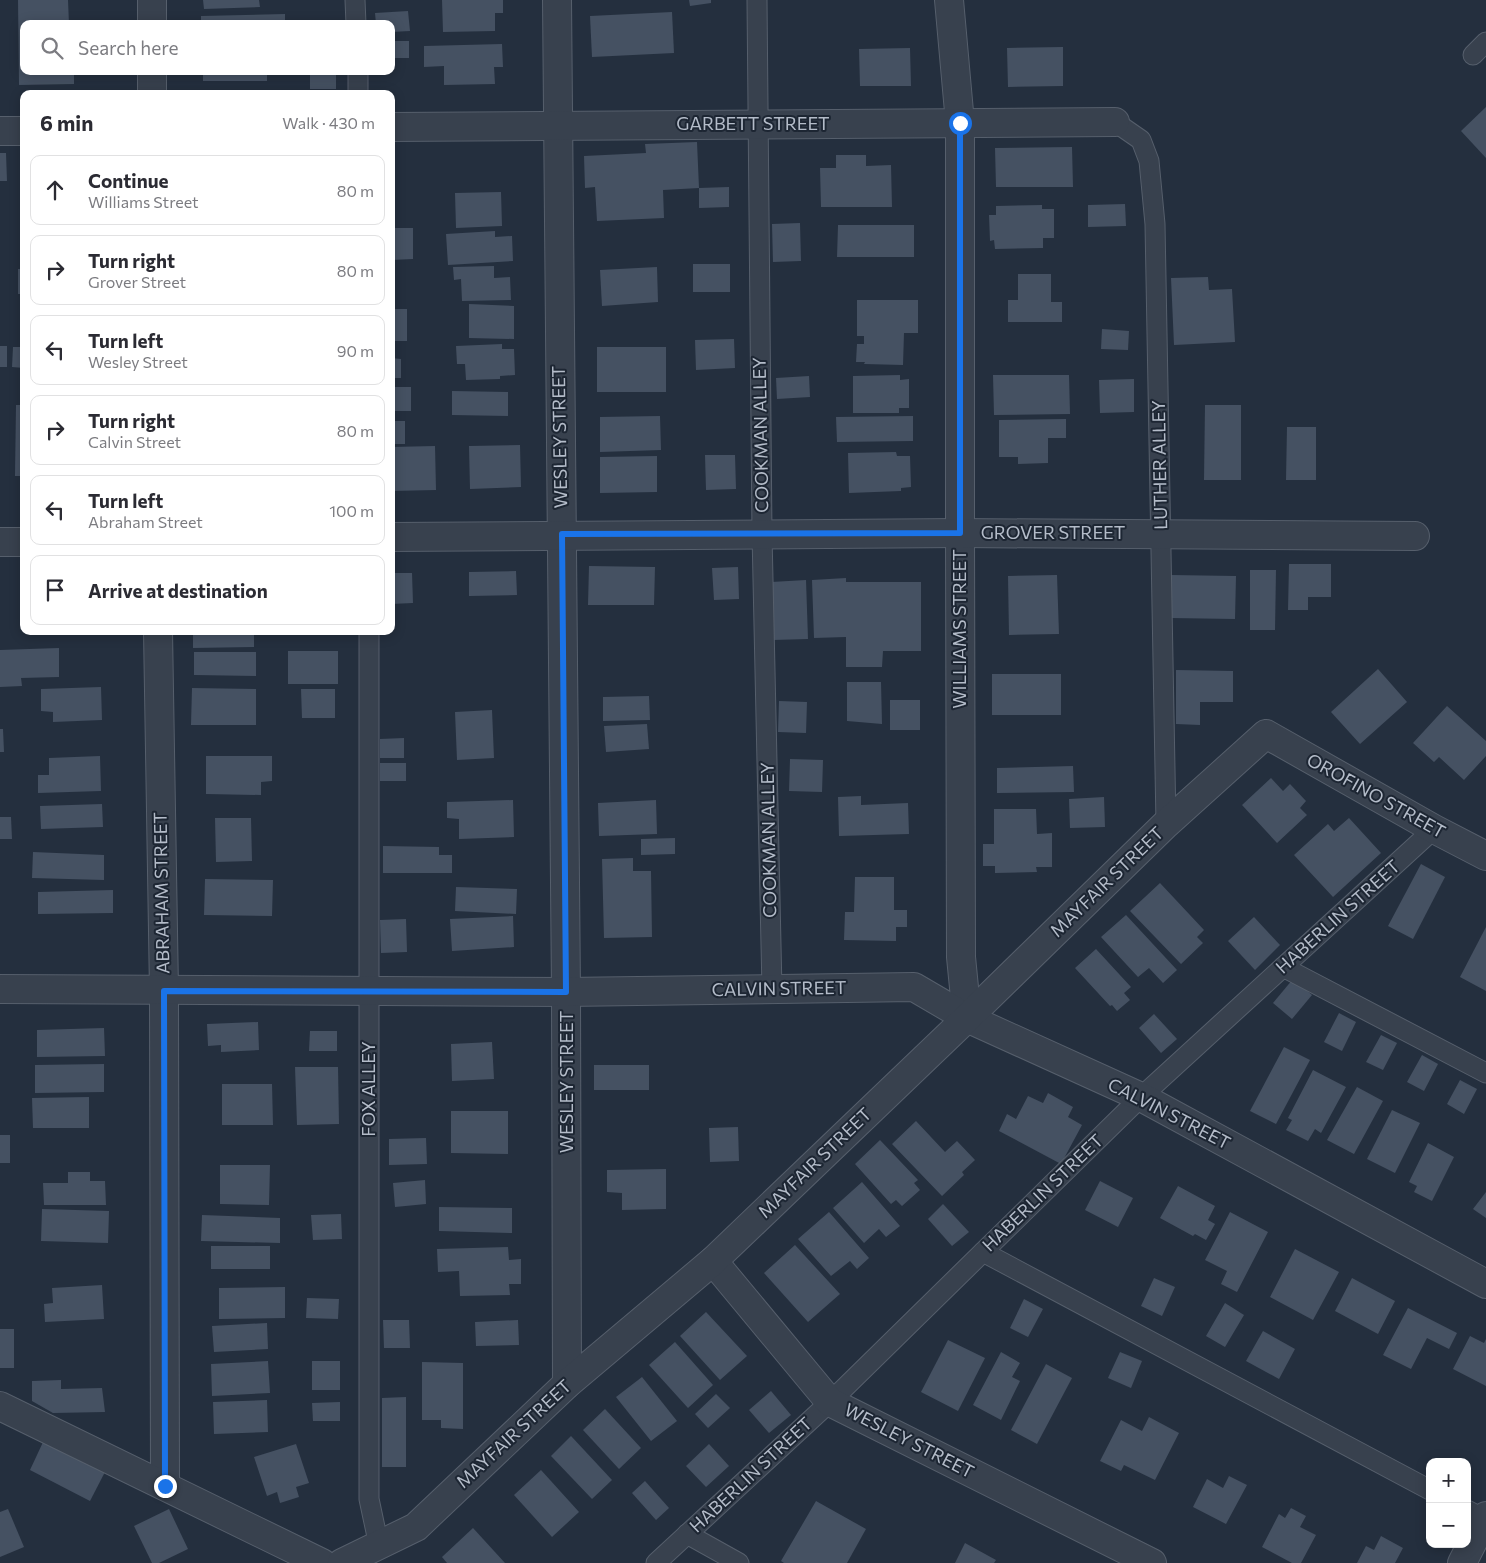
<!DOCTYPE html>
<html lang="en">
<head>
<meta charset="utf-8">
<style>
  body { margin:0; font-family:Commissioner,sans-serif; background:#f2f2f3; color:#2b2b33 }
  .controls { position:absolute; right:15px; bottom:15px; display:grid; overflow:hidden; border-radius:10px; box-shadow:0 2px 12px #0003 }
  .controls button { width:45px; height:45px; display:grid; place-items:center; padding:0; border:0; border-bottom:1px solid #e1e1e2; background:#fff; color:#2b2b33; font:25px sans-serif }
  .stop { position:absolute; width:15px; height:15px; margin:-11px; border:4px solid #1a73e8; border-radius:50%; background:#fff }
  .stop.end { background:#1a73e8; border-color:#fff; box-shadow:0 1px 5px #0008 }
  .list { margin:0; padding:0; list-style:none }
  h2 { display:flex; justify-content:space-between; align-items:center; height:65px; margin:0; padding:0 20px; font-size:21px }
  h2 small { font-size:16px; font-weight:400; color:#7c7c81 }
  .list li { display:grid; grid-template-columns:32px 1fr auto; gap:15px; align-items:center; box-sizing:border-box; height:70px; margin:0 10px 10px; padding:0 10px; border:1px solid #e1e1e2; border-radius:10px }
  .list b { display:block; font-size:19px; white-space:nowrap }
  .list p { margin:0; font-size:16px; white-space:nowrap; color:#7c7c81 }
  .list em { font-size:16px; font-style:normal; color:#7c7c81 }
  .icon { flex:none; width:28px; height:28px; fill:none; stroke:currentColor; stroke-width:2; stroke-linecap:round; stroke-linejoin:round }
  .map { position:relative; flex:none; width:1486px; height:1563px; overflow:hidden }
  .search { position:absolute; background:#fff; box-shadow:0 2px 12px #0003; left:20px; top:20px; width:375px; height:55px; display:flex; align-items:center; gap:12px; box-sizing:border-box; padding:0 18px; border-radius:10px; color:#7c7c81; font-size:19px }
  .panel { position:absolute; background:#fff; box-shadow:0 2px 12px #0003; left:20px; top:90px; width:375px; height:545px; border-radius:10px }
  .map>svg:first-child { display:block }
  .building { fill:#455162 }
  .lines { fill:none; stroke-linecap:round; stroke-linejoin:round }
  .lane-casing { stroke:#565f6c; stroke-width:21 }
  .street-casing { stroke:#565f6c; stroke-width:30 }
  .lane { stroke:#38414e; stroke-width:19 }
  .street { stroke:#38414e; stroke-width:28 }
  .route { stroke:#1a73e8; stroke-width:6 }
  .labels { text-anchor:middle; stroke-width:4; stroke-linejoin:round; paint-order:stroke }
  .street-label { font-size:18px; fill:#b4bcc9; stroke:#1d2633 }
</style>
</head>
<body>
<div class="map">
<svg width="1486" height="1563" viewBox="0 0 1486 1563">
  <rect width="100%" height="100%" fill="#242f3e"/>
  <g class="building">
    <path d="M18 0H68L69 24H24V71H74V84L19 85Z"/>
    <path d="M203 0H259L260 7 204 9Z"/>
    <path d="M442 0H503V13H495V31L443 32Z"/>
    <path d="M689 0H711V3L690 6Z"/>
    <path d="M408 11 410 31 391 32V24H376L375 13Z"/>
    <path d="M672 12 674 53 592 57 590 16Z"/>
    <path d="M285 14V24H201V16Z"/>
    <path d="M311 20H332L333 24H311Z"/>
    <rect x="391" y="41" width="18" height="17"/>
    <path d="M502 44 503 67H494L495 84 444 85V66L424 67V46Z"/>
    <path d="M1063 47V86L1008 87 1007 48Z"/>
    <path d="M910 48 911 86H860L859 49Z"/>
    <rect x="203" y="71" width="64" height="10"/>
    <rect x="310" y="71" width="26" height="18"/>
    <path d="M1486 107V158L1461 131Z"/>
    <path d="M697 142 699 188 729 187V207L699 208V188L663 190 664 218 597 221 595 187 585 188 584 156 646 153 645 144Z"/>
    <path d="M1072 147 1073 187H996L995 148Z"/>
    <path d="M0 153H6L7 181H0Z"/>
    <path d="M836 155H866V166L891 165 892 207H821L820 168H836Z"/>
    <path d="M501 192 502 226 456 228 455 193Z"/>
    <path d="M1125 204 1126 226 1088 227V205Z"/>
    <path d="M1042 205V209H1054V238H1043V248L995 249 994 240 990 241 989 215H996V206Z"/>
    <path d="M800 223 801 261 773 262 772 224Z"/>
    <path d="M838 225H914V257H837Z"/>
    <path d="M391 228H413V259L391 260Z"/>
    <path d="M495 231V237L512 236 513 261 448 265 446 234Z"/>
    <rect x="693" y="264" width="37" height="28"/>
    <path d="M494 266V278L510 277 511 300 462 301 461 279 454 280 453 267Z"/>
    <path d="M657 267 658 302 602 306 600 270Z"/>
    <rect x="18" y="269" width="6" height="25"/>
    <path d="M1018 274H1051V302H1062V322H1008V300H1018Z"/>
    <path d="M1208 277 1209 290 1232 289 1235 342 1174 345 1171 278Z"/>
    <path d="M857 300H918V333H904L903 365 864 364 865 362H856L857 344H864V336H857Z"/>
    <path d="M469 304 514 306V339L469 338Z"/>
    <rect x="391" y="309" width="16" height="32"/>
    <path d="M1102 329 1129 331 1128 350 1101 349Z"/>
    <path d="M734 339 735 368 696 370 695 340Z"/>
    <path d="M502 344V349H514L515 375 500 376V379L466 380 465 364H457L456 346Z"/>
    <rect x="0" y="346" width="7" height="21"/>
    <path d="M13 347H24V368L12 367Z"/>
    <rect x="597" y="347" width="69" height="45"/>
    <path d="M391 358 401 359V378H391Z"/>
    <path d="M900 375V380L909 379V408H899V413H853V376Z"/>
    <path d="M993 375H1069L1070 414 994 415Z"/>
    <path d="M809 376 810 397 777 399 776 378Z"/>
    <path d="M1134 379V412L1100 413 1099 380Z"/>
    <rect x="391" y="387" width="20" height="24"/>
    <path d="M452 391 508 392V416L452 415Z"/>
    <path d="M16 405H24V476H15Z"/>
    <path d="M1205 405H1241V480H1204Z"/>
    <path d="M660 416 661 450 600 452V417Z"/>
    <path d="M913 416V441L837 442 836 417Z"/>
    <path d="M1066 419V438H1048V463L1018 464V457H999V420Z"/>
    <rect x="391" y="421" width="14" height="23"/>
    <path d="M1287 427H1316V480H1286Z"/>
    <path d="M520 445 521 487 470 489 469 446Z"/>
    <path d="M435 446 436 490 391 491V447Z"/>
    <path d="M896 452 897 456H910L911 487 901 488V491L849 493 848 453Z"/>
    <path d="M705 455H735L736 489 706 490Z"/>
    <path d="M657 456V492L600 493V457Z"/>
    <path d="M1289 564H1331V597H1308V610H1288Z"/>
    <path d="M589 566 655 567 654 605H588Z"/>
    <path d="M738 567 739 599 714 600 712 568Z"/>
    <path d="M1250 570H1276L1275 630H1250Z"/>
    <path d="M516 571 517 595 469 596V572Z"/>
    <path d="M391 573H412L413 603 391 604Z"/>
    <path d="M1057 575 1059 634 1009 635 1008 576Z"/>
    <path d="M1171 575 1236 576 1235 619 1170 618Z"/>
    <path d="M846 578V582H921V651H883L882 667H846V637L814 638 812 580Z"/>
    <path d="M806 580 808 639 773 640 771 582Z"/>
    <path d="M193 631H254V647L193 648Z"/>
    <path d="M59 648V677L21 678 22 686 0 687V650Z"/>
    <rect x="288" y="651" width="50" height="33"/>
    <path d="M194 652H256V676L194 675Z"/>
    <path d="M1378 669 1407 702 1360 744 1331 712Z"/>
    <path d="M1176 670 1233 671V702H1200V725L1176 724Z"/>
    <rect x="992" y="674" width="69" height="41"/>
    <path d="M847 682H881L882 724 847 721Z"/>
    <path d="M101 687 102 720 53 722V712L41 711V689Z"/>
    <path d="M192 688 256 689V725H191Z"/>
    <path d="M301 689H335V718H302Z"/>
    <path d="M649 696 650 720 603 721V697Z"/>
    <rect x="890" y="700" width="30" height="30"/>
    <path d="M779 701 807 702 806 733 778 732Z"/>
    <path d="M1447 706 1486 741V756L1464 780 1439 757 1434 762 1413 743Z"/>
    <path d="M492 710 494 758 457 760 455 712Z"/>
    <path d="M647 724 649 749 606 752 604 726Z"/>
    <path d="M0 729H3L4 752H0Z"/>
    <path d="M404 738V758H380V739Z"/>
    <path d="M100 756 101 791 38 793V775H49V758Z"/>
    <path d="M206 756H272V781L261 782V795L206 794Z"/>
    <path d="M790 759 823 760 822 792 789 791Z"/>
    <rect x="380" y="763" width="26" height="18"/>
    <path d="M1073 766 1074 792 997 793V768Z"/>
    <path d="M1271 778 1283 791 1290 784 1306 801 1300 808 1307 815 1277 843 1242 805Z"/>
    <path d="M861 796V805L908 803 909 834 839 836 838 797Z"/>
    <path d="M1104 797 1105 827 1070 828 1069 799Z"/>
    <path d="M513 800 514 837 459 839V819L447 818V802Z"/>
    <path d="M656 800 657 834 599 836 598 803Z"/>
    <path d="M102 804 103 827 41 829 40 806Z"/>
    <path d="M994 809H1036L1037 834 1052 833V867H1036L1037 872 995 873V866H983V844H994Z"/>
    <path d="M0 817H11L12 839H0Z"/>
    <path d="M215 818H251L252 861 216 862Z"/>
    <path d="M1349 818 1381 853 1333 897 1294 855 1328 824 1334 831Z"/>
    <path d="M675 838V854L641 855V839Z"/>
    <path d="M383 846 439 847V855H452V873H383Z"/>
    <path d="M33 852 104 855V880L32 878Z"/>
    <path d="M633 858V871H651L652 937 604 938 602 859Z"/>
    <path d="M1421 864 1445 877 1413 939 1388 926Z"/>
    <path d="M855 877H894V910H907V927H896V941L844 940 845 912H854Z"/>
    <path d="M205 879 273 880 272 916 204 915Z"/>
    <path d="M1160 883 1204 930 1197 937 1203 943 1181 964 1130 911Z"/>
    <path d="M456 887 517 889 516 914 455 911Z"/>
    <path d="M113 890V913L38 914V892Z"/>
    <path d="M1126 915 1177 970 1163 983 1149 968 1138 977 1101 937Z"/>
    <path d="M513 916 514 947 452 951 450 919Z"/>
    <path d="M1254 917 1280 945 1255 970 1228 941Z"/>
    <path d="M406 919 407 952 381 953 380 920Z"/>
    <path d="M1486 927V991L1460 977Z"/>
    <path d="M1096 949 1131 987 1124 993 1130 1000 1117 1011 1112 1005 1110 1006 1075 968Z"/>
    <path d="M1293 979 1312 995 1292 1019 1273 1003Z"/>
    <path d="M1339 1013 1356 1022 1342 1051 1324 1042Z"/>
    <path d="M1154 1014 1177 1039 1161 1053 1139 1028Z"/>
    <path d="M258 1022 259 1050 221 1052V1045L208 1046 207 1024Z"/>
    <path d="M104 1028 105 1056 37 1057V1030Z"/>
    <path d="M310 1031H337V1051H309Z"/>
    <path d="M1381 1035 1397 1043 1383 1070 1366 1062Z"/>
    <path d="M492 1042 494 1079 452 1081 451 1044Z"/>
    <path d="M1284 1047 1310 1060 1276 1124 1250 1111Z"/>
    <path d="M1422 1055 1438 1064 1424 1091 1407 1082Z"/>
    <path d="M104 1064V1092L35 1093V1065Z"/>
    <rect x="594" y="1065" width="55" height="25"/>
    <path d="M295 1067H338L339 1124 297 1125Z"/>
    <path d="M1313 1070 1346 1087 1321 1133 1315 1129 1308 1141 1286 1130 1292 1120 1288 1118Z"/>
    <path d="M1460 1080 1477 1089 1464 1114 1447 1104Z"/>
    <path d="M222 1084H272L273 1125H222Z"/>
    <path d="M1357 1087 1383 1101 1354 1154 1327 1140Z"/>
    <path d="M1048 1093 1073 1107 1068 1117 1082 1125 1061 1164 999 1131 1007 1114 1016 1119 1028 1096 1043 1103Z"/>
    <path d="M89 1097V1128H33L32 1098Z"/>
    <path d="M1392 1110 1420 1123 1395 1173 1367 1159Z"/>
    <path d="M451 1111H508V1154L451 1153Z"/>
    <path d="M916 1121 945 1152 957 1141 975 1160 962 1172 964 1175 942 1196 892 1144Z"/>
    <path d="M738 1127 739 1161 710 1162 709 1128Z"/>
    <rect x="0" y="1135" width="10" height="28"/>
    <path d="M426 1138 427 1164 389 1165V1139Z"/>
    <path d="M880 1140 918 1180 914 1183 920 1190 902 1206 896 1200 891 1204 855 1164Z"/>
    <path d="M1428 1143 1454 1157 1432 1201 1414 1192 1417 1186 1409 1182Z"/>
    <path d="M220 1165H270L269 1205 220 1204Z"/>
    <path d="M666 1169V1209L622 1210V1193L607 1192V1170Z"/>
    <path d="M68 1172H90V1181H105L106 1205H44L43 1183H68Z"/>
    <path d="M425 1180 426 1204 395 1207 393 1183Z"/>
    <path d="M1100 1181 1133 1198 1118 1227 1085 1210Z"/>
    <path d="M862 1182 900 1226 886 1237 879 1229 864 1243 833 1208Z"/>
    <path d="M1178 1186 1215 1206 1208 1220 1215 1224 1206 1240 1195 1234 1193 1236 1160 1218Z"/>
    <path d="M1486 1192V1218L1473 1209Z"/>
    <path d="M943 1204 969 1232 952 1246 928 1219Z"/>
    <path d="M439 1207 512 1208V1233L439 1231Z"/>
    <path d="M42 1209 109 1211 108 1243 41 1241Z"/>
    <path d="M829 1212 869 1258 857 1269 850 1261 831 1276 798 1239Z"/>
    <path d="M1230 1212 1268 1232 1237 1292 1221 1284 1227 1271 1205 1260Z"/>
    <path d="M341 1214 342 1239 313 1240 311 1215Z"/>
    <path d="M202 1215 280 1218V1243L201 1241Z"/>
    <path d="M795 1245 840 1294 808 1322 764 1273Z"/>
    <rect x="211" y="1246" width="59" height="23"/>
    <path d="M508 1247 509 1260 521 1259V1284H509L510 1295 460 1296 459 1271 438 1272 437 1249Z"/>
    <path d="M1295 1249 1339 1272 1313 1320 1270 1297Z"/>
    <path d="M1154 1278 1175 1287 1162 1316 1141 1306Z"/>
    <path d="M1352 1278 1395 1301 1378 1334 1335 1311Z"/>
    <path d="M102 1285 104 1319 45 1322 44 1304 53 1303 52 1288Z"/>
    <path d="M285 1287V1318L219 1319V1288Z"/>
    <path d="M307 1298 339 1299 338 1319 306 1318Z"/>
    <path d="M1024 1299 1043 1309 1028 1337 1010 1328Z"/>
    <path d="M1225 1303 1244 1315 1225 1347 1206 1336Z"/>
    <path d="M1408 1308 1457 1333 1449 1349 1427 1338 1411 1369 1383 1355Z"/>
    <path d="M706 1312 747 1356 720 1380 680 1336Z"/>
    <path d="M383 1320H409L410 1348H384Z"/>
    <path d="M518 1320 519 1345 476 1346 475 1322Z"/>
    <path d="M267 1323 268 1349 214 1352 212 1326Z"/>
    <rect x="0" y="1329" width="14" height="39"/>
    <path d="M1263 1331 1295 1349 1279 1379 1246 1361Z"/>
    <path d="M1470 1336 1484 1343 1486 1339V1386L1453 1369Z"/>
    <path d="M948 1340 985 1358 958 1411 921 1392Z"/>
    <path d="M675 1342 713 1385 688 1408 649 1365Z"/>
    <path d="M1001 1352 1020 1363 1012 1377 1020 1381 1001 1420 973 1405Z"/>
    <path d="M1120 1352 1142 1361 1131 1388 1108 1378Z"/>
    <path d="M268 1361 270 1393 212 1396 211 1364Z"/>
    <rect x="312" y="1361" width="28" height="29"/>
    <path d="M422 1362 463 1363V1429L441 1428V1420H422Z"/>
    <path d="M1046 1364 1072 1378 1037 1444 1011 1430Z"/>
    <path d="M642 1377 677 1421 651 1441 616 1397Z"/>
    <path d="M61 1380V1389L102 1388 105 1412 53 1413 32 1401V1381Z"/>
    <path d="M771 1391 791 1415 769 1433 749 1410Z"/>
    <path d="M716 1394 730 1408 708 1428 695 1414Z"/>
    <path d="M406 1397V1467H382V1398Z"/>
    <path d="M267 1400 268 1432 214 1434 213 1402Z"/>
    <path d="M340 1402V1421H313L312 1403Z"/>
    <path d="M605 1409 641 1448 619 1469 583 1430Z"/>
    <path d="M1149 1417 1179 1433 1155 1480 1124 1465 1121 1471 1100 1461 1121 1420 1142 1431Z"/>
    <path d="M571 1436 612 1480 592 1499 551 1456Z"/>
    <path d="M44 1440 106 1470 90 1501 30 1470Z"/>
    <path d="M296 1444 309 1483 296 1487 299 1497 280 1503 277 1492 267 1496 254 1457Z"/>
    <path d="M709 1444 729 1466 706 1487 686 1466Z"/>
    <path d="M541 1470 579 1512 552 1537 514 1495Z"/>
    <path d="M1229 1476 1247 1485 1226 1524 1193 1507 1207 1479 1223 1488Z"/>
    <path d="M645 1481 669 1508 656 1520 632 1493Z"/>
    <path d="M816 1501 866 1529 847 1563H784L781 1561Z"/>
    <path d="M1291 1508 1306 1516 1300 1527 1316 1535 1301 1563H1292L1262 1547 1279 1514 1285 1518Z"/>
    <path d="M8 1509 24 1547 0 1557V1512Z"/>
    <path d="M169 1509 188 1549 159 1563H152L134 1526Z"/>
    <path d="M473 1528 505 1563H447L442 1557Z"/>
    <path d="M1381 1536 1403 1548 1395 1563H1357L1366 1546 1374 1550Z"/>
    <path d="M965 1543 996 1560 994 1563H955Z"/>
  </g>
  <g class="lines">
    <defs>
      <g id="lane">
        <path d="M355 0 356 24"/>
        <path d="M757 0 762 534 772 990"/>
        <path d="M1473 55 1486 42"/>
        <path d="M358 71V94"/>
        <path d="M1115 122 1141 140 1149 161 1155 224 1166 824"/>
        <path d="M369 631V1499L379 1546"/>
        <path d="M1283 967 1486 1073"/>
        <path d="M983 1252 1430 1490"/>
        <path d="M1467 1510 1486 1520"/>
        <path d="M687 1534 739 1563"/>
        <path d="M656 1563 830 1402 1141 1097 1434 829"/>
      </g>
      <g id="street">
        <path d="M152 0V24"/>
        <path d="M557 0 566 992 567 1384"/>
        <path d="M949 0 960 123V533L961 957 967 1018"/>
        <path d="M152 71V94"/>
        <path d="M391 127 1115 122"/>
        <path d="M0 131H24"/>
        <path d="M391 537 960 533 1415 536"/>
        <path d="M0 542H24"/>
        <path d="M158 631 164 991 165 1485"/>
        <path d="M0 989 566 992 914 987 967 1018 1141 1097 1486 1284"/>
        <path d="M713 1261 830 1402 1152 1563"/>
        <path d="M0 1406 322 1563"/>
        <path d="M342 1563 416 1527 567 1384 713 1261 967 1018 1166 824 1266 734 1434 829 1486 856"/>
        <path d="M1462 1563 1486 1516"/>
      </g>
    </defs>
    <use href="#lane" class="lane-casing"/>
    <use href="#street" class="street-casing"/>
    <use href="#lane" class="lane"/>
    <use href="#street" class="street"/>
  </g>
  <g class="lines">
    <path class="route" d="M165 1486 164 991 566 992 562 534 960 533V123"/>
  </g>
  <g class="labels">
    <g class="street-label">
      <text x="753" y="130">GARBETT STREET</text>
      <text transform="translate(761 435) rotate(-91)" y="6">COOKMAN ALLEY</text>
      <text transform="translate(560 437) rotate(-91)" y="6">WESLEY STREET</text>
      <text transform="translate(1160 465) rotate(-91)" y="6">LUTHER ALLEY</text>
      <text x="1053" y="539">GROVER STREET</text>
      <text transform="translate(960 629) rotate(-90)" y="6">WILLIAMS STREET</text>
      <text transform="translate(1376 796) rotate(29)" y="6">OROFINO STREET</text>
      <text transform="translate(769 840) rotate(-91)" y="6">COOKMAN ALLEY</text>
      <text transform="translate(1107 882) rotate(-44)" y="6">MAYFAIR STREET</text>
      <text transform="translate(162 893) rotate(-91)" y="6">ABRAHAM STREET</text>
      <text transform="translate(1338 917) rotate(-42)" y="6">HABERLIN STREET</text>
      <text transform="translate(779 989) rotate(-1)" y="6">CALVIN STREET</text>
      <text transform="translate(567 1082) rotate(-90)" y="6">WESLEY STREET</text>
      <text transform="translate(369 1089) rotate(-90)" y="6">FOX ALLEY</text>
      <text transform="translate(1169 1114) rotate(27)" y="6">CALVIN STREET</text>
      <text transform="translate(815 1163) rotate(-44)" y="6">MAYFAIR STREET</text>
      <text transform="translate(1043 1193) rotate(-44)" y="6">HABERLIN STREET</text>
      <text transform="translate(514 1434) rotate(-43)" y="6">MAYFAIR STREET</text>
      <text transform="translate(909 1441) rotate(27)" y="6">WESLEY STREET</text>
      <text transform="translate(751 1475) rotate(-43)" y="6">HABERLIN STREET</text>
    </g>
  </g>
</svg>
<div class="controls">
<button>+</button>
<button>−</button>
</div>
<div class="stop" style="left:960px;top:123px"></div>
<div class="stop end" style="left:165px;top:1486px"></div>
<div class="search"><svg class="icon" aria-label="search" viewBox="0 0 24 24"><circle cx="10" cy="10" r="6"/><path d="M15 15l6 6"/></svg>Search here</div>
<section class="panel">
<h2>6 min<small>Walk · 430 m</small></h2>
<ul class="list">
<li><svg class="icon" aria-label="ahead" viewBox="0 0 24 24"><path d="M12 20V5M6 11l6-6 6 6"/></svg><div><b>Continue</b><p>Williams Street</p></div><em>80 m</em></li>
<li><svg class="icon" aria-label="right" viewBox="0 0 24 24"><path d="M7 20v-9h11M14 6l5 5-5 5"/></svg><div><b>Turn right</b><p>Grover Street</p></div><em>80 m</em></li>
<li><svg class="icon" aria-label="left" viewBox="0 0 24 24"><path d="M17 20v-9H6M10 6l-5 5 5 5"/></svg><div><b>Turn left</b><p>Wesley Street</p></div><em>90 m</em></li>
<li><svg class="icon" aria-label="right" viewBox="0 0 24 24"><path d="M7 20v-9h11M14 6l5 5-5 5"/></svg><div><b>Turn right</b><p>Calvin Street</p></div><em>80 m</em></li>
<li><svg class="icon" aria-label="left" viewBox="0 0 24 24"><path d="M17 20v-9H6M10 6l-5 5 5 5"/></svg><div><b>Turn left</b><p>Abraham Street</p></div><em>100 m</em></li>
<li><svg class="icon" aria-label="arrive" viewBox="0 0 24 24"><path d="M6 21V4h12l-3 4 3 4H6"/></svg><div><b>Arrive at destination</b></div></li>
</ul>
</section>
</div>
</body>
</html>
